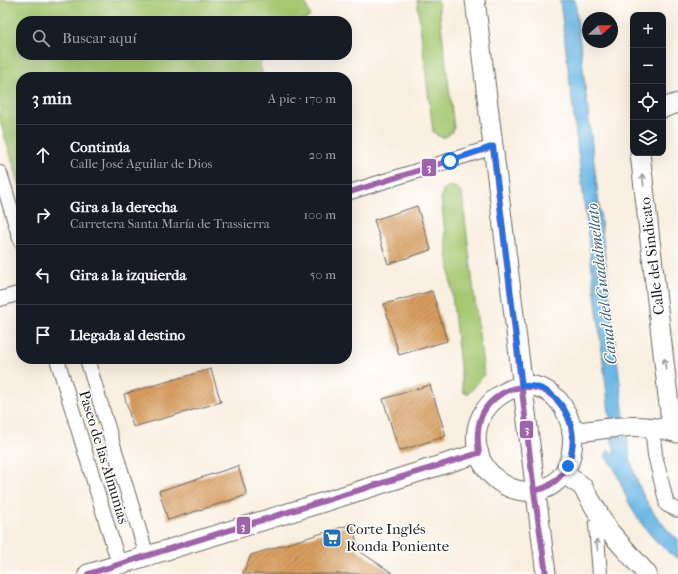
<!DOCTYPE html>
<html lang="es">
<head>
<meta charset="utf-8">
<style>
  body { margin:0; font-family:"IM FELL French Canon",serif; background:#20242c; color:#f1f3f6 }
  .controls { position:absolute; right:12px; top:12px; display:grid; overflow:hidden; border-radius:8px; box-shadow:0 4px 16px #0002 }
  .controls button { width:36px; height:36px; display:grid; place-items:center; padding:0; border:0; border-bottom:1px solid #363941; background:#171b24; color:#f1f3f6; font:20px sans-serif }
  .compass { position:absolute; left:582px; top:12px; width:36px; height:36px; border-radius:50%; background:#171b24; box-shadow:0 4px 16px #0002; rotate:68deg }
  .stop { position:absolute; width:12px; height:12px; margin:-9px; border:3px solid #1a73e8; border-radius:50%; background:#fff }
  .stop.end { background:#1a73e8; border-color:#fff; box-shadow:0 1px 4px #0008 }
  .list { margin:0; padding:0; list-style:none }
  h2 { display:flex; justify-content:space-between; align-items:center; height:52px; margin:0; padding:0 16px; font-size:17px }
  h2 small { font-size:13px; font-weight:400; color:#9ea1a6 }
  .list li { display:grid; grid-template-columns:26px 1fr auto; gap:12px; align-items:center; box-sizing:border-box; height:60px; padding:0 16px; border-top:1px solid #363941 }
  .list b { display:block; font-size:15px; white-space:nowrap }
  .list p { margin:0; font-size:13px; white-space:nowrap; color:#9ea1a6 }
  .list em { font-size:13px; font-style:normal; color:#9ea1a6 }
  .icon { flex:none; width:22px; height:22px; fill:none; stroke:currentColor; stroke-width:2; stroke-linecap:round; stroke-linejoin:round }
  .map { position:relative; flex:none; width:678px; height:574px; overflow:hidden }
  .search { position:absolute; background:#171b24; box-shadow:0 4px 16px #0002; left:16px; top:16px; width:336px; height:44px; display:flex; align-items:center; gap:10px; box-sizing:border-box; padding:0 14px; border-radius:16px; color:#9ea1a6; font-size:15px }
  .panel { position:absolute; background:#171b24; box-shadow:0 4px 16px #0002; left:16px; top:72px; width:336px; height:292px; border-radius:16px }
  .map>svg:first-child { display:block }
  .green { fill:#a5c871; stroke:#607246 }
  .water { fill:#6bb7e4; stroke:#446a80 }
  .building { fill:url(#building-hatch) }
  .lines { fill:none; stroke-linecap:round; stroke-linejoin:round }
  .street-casing { stroke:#696661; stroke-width:16 }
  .secondary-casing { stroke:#696661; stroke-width:21 }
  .street { stroke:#fff; stroke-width:14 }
  .secondary { stroke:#fff; stroke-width:19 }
  .bus-1-casing { stroke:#fff; stroke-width:9 }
  .bus-1 { stroke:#9e64a9; stroke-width:6 }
  .oneway { stroke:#999 }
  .route { stroke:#1a73e8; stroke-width:5 }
  .labels { text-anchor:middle; stroke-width:3; stroke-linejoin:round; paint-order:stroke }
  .street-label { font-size:15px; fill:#1c1c1c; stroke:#fff }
  .poi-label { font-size:15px; fill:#1c1c1c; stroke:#fff; text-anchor:start }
  .water-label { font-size:16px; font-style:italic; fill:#406276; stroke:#fff }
  .line-badge { stroke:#fff; stroke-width:1.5 }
  .badge-label { font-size:11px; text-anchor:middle; font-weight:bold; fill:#fff }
</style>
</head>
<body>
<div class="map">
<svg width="678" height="574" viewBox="0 0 678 574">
  <defs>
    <pattern id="building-hatch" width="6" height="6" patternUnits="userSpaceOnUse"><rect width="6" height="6" fill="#d89e5f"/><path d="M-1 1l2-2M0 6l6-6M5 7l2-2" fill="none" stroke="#ae804e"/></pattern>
  </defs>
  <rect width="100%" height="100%" fill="#fff"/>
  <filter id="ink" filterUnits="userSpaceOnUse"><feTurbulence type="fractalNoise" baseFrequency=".025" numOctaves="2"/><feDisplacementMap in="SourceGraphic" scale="8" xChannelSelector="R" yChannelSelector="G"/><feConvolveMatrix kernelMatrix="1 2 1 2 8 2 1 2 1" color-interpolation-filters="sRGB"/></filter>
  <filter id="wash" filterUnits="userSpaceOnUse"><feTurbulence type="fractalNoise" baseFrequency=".012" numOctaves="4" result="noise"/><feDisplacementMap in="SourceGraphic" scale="16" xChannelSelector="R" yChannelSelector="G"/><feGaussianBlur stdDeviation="0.9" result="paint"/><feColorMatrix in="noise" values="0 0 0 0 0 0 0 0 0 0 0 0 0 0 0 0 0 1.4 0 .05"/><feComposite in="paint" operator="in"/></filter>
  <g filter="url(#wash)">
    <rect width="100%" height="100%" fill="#f9efe0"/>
    <g class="green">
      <path d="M0 0H305L310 17 298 21H21V55H263L260 64 263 77H21V189L0 121Z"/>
      <path d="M417 0H438L454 128C448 139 442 140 433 132Z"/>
      <path d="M449 186 457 188 462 194 484 375 471 391 467 394 463 392 441 198 443 190Z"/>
    </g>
    <g class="water">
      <path d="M560 0H575L624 418 610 420Z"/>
      <path d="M611 436H627C630 468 640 497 661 522 666 528 671 535 678 539V559C658 546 640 525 629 503 624 493 621 482 616 472 613 466 609 461 605 457L608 450 615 454Z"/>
    </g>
    <g id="blocks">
      <g class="building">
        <path d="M417 206 431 250 388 264 374 220Z"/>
        <path d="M432 291 447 341 399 355 384 304Z"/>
        <path d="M211 369 221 402 133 427 124 394Z"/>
        <path d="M430 385 446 436 399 451 383 399Z"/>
        <path d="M238 466 247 495 168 520 159 491Z"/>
        <path d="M352 524 359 551 394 574H243L251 555Z"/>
      </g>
    </g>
  </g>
  <g filter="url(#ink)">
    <use href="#blocks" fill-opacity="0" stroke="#696661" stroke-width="1"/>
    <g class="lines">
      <defs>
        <g id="street">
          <path d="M0 173 21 242"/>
          <path d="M347 193 493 147"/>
          <path d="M0 299 21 293"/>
          <path d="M57 359 119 564"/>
          <path d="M87 359 147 556"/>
          <path d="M652 426 655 455 667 505 678 510"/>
          <path d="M600 574 596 525 603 520"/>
        </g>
        <g id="secondary">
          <path d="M475 0 546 574"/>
          <path d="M663 108 678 103"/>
          <path d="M640 153 672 431"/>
          <path d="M528 385C591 392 587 505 517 490 501 486 488 474 481 460 465 423 492 389 528 385Z"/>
          <path d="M572 433C609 428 642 421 678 433"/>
          <path d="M564 474 582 486 609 531 647 574"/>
          <path d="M88 574 324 502 479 453"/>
        </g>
      </defs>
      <use href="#street" class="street-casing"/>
      <use href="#secondary" class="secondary-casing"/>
      <use href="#street" class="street"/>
      <use href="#secondary" class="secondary"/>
      <defs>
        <g id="bus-1">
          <path d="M347 193 493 147 534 491 546 574"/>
          <path d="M88 574 479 453C476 434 478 413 493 400 503 391 513 387 526 387 561 386 580 428 570 458 567 470 558 480 548 486 544 489 539 489 534 491"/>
        </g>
      </defs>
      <use href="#bus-1" class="bus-1-casing"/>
      <use href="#bus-1" class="bus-1"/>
    </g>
    <defs><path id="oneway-shaft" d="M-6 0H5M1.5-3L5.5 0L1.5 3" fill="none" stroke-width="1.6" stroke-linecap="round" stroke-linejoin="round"/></defs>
    <g class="oneway">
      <use href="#oneway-shaft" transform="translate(643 180) rotate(-97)"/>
      <use href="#oneway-shaft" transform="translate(665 364) rotate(-97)"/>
      <use href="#oneway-shaft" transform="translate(597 545) rotate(-95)"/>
    </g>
  </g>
  <g class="lines" filter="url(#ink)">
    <path class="route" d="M450 161 493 146 522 386C551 382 572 412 573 439 573 448 571 457 568 466"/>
  </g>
  <defs>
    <symbol id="supermarket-square" viewBox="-11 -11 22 22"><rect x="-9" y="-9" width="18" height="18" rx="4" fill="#1f6fb2" stroke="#fff"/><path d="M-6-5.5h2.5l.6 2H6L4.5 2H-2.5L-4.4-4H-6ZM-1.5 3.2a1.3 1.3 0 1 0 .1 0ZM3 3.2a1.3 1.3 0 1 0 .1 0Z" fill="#fff"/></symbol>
  </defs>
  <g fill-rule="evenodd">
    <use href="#supermarket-square" x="321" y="527" width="22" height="22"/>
  </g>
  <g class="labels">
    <g class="street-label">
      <text transform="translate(652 256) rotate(-97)" y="5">Calle del Sindicato</text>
      <text transform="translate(104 457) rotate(73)" y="5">Paseo de las Almunias</text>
    </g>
    <g class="poi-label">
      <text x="346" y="534">Corte Inglés<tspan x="346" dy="17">Ronda Poniente</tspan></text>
    </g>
    <g class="water-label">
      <text transform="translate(601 284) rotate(-97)" y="6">Canal del Guadalmellato</text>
    </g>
  </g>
  <g class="line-badge">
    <rect x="421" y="158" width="16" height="19" rx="4" fill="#9e64a9"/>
    <rect x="519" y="420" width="15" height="19" rx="4" fill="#9e64a9"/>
    <rect x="236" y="516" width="15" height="19" rx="4" fill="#9e64a9"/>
  </g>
  <g class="badge-label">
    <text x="429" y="171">3</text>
    <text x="527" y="433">3</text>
    <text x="243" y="530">3</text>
  </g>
</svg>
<div class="controls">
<button>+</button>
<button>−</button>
<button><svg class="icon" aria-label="locate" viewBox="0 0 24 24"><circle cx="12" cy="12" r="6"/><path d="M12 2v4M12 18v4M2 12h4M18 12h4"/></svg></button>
<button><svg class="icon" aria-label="layers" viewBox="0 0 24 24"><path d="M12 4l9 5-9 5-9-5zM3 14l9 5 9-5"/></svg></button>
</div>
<svg class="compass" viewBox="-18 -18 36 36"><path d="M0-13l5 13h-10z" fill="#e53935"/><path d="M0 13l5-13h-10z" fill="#9ea1a6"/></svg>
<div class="stop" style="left:450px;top:161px"></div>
<div class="stop end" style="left:568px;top:466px"></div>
<div class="search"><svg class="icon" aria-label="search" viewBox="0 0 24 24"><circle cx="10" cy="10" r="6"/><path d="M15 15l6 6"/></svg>Buscar aquí</div>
<section class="panel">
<h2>3 min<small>A pie · 170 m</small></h2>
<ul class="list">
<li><svg class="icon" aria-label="ahead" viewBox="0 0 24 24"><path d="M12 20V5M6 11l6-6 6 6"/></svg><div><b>Continúa</b><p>Calle José Aguilar de Dios</p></div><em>20 m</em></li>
<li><svg class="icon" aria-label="right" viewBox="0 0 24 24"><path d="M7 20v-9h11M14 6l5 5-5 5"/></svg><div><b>Gira a la derecha</b><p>Carretera Santa María de Trassierra</p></div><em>100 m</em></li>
<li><svg class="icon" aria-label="left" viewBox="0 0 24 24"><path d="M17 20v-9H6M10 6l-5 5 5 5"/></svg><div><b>Gira a la izquierda</b></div><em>50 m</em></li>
<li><svg class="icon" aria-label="arrive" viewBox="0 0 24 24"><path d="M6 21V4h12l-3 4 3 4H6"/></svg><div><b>Llegada al destino</b></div></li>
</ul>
</section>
</div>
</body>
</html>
